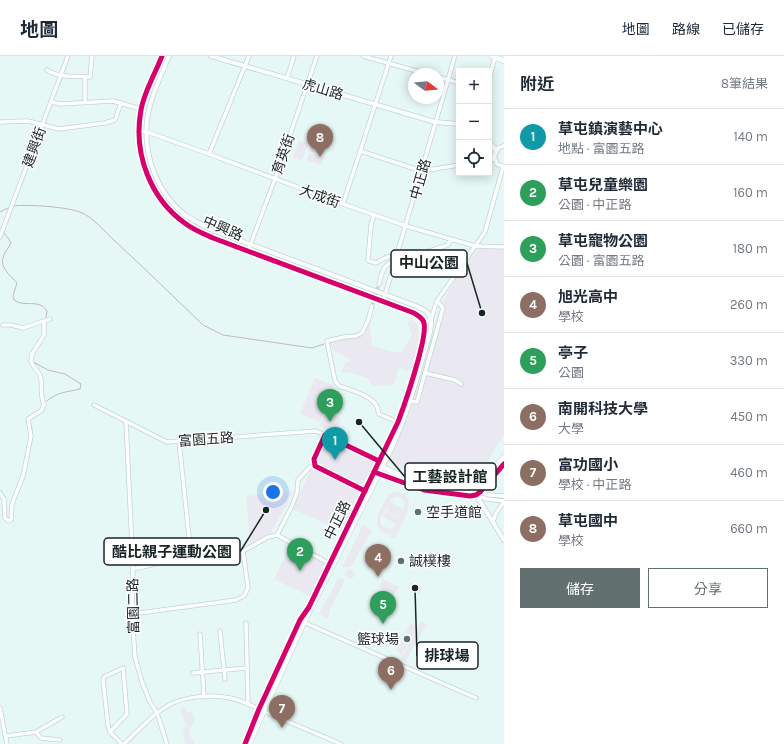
<!DOCTYPE html>
<html lang="zh-TW">
<head>
<meta charset="utf-8">
<style>
  body { margin:0; font-family:Karla,"Noto Sans TC",sans-serif; background:#f6f6f7; color:#1f2937 }
  .controls { position:absolute; right:12px; top:12px; display:grid; overflow:hidden; border-radius:0px; box-shadow:0 2px 10px #0003 }
  .controls button { width:36px; height:36px; display:grid; place-items:center; padding:0; border:0; border-bottom:1px solid #e0e1e3; background:#fff; color:#1f2937; font:20px sans-serif }
  .compass { position:absolute; left:408px; top:12px; width:36px; height:36px; border-radius:50%; background:#fff; box-shadow:0 2px 10px #0003; rotate:106deg }
  .you { position:absolute; left:273px; top:436px; width:14px; height:14px; margin:-10px; border:3px solid #fff; border-radius:50%; background:#1a73e8; box-shadow:0 0 0 6px #1a73e833 }
  .badge { display:grid; place-items:center; width:26px; height:26px; border-radius:50%; background:#616f6e; color:#fff; font-size:13px; font-weight:700 }
  .pin { position:absolute; translate:-50% -33px; filter:drop-shadow(0 1px 2px #0008) }
  .pin::after { content:''; position:absolute; top:21px; width:14px; height:12px; background:inherit; clip-path:polygon(0 0,100% 0,50% 100%) }
  .list { margin:0; padding:0; list-style:none }
  h2 { display:flex; justify-content:space-between; align-items:center; height:52px; margin:0; padding:0 16px; font-size:17px }
  h2 small { font-size:13px; font-weight:400; color:#747a83 }
  .list li { display:grid; grid-template-columns:26px 1fr auto; gap:12px; align-items:center; box-sizing:border-box; height:56px; padding:0 16px; border-top:1px solid #e0e1e3 }
  .list b { display:block; font-size:15px; white-space:nowrap }
  .list p { margin:0; font-size:13px; white-space:nowrap; color:#747a83 }
  .list em { font-size:13px; font-style:normal; color:#747a83 }
  .actions { display:flex; gap:8px; padding:12px 16px }
  .actions a { flex:1; padding:9px 0; border:1px solid #616f6e; border-radius:0px; text-align:center; font-size:14px; color:#616f6e }
  .actions .main { background:#616f6e; color:#fff }
  .icon { flex:none; width:22px; height:22px; fill:none; stroke:currentColor; stroke-width:2; stroke-linecap:round; stroke-linejoin:round }
  .map { position:relative; flex:none; width:504px; height:688px; overflow:hidden }
  header { display:flex; align-items:center; gap:24px; box-sizing:border-box; height:56px; padding:0 20px; background:#fff; border-bottom:1px solid #e0e1e3 }
  header strong { font-size:19px }
  nav { display:flex; gap:22px; margin-inline-start:auto; font-size:14px }
  main { display:flex }
  aside { flex:1; background:#fff }
  .map>svg:first-child { display:block }
  .green { fill:#eae8f0; fill-rule:evenodd }
  .lines { fill:none; stroke-linecap:round; stroke-linejoin:round }
  .stream { stroke:#c2b6c5; stroke-width:1 }
  .minor-tunnel { stroke:#bdcecc; stroke-width:3.5; stroke-dasharray:3.5 2; stroke-linecap:butt }
  .minor-casing { stroke:#c6d3d2; stroke-width:5 }
  .tertiary-casing { stroke:#c6d3d2; stroke-width:5.5 }
  .primary-casing { stroke:#c6d3d2; stroke-width:6 }
  .minor { stroke:#fbfefe; stroke-width:3.5 }
  .tertiary { stroke:#fbfefe; stroke-width:4 }
  .primary { stroke:#fbfefe; stroke-width:5 }
  .cycleway-casing { stroke:#fff; stroke-width:8 }
  .cycleway { stroke:#d6006c; stroke-width:5 }
  .poi-dot { fill:#616f6e; stroke:#fff; stroke-width:1.5 }
  .labels { text-anchor:middle; stroke-width:3; stroke-linejoin:round; paint-order:stroke }
  .street-label { font-size:14px; fill:#192524; stroke:#fff }
  .poi-label { font-size:14px; fill:#192524; stroke:#fff; text-anchor:start }
  .leader { fill:none; stroke:#192524; stroke-width:1.5 }
  .callout-dot { fill:#192524; stroke:#fff; stroke-width:1.5 }
  .callout { fill:#fff; stroke:#192524; stroke-width:1.5 }
  .callout-label { font-size:15px; text-anchor:middle; font-weight:bold; fill:#192524 }
</style>
</head>
<body>
<header>
<strong>地圖</strong>
<nav><a>地圖</a><a>路線</a><a>已儲存</a></nav>
</header>
<main>
<div class="map">
<svg width="504" height="688" viewBox="0 0 504 688">
  <rect width="100%" height="100%" fill="#e6f8f6"/>
  <g class="green">
    <path d="M319 67 333 72 331 79 317 74Z"/>
    <path d="M316 76 330 81 327 88 313 84Z"/>
    <path d="M299 84 308 87 302 104 293 102Z"/>
    <path d="M312 88 326 92 324 99 310 95Z"/>
    <path d="M309 97 324 101 321 109 307 104Z"/>
    <path d="M479 193H504V379L479 418C454 436 411 424 389 405L410 356 441 250 456 222 467 205Z"/>
    <path d="M410 261C427 273 416 297 412 313L406 315 399 312 394 329 373 330 367 322 348 316 347 317 341 315 346 306 349 307 350 303 333 294 329 285C339 279 349 280 360 278L369 264 372 289 374 291 401 297 412 279 408 268Z"/>
    <path d="M315 322 335 330 320 366 300 358Z"/>
    <path d="M326 355 341 362 335 377 320 370Z"/>
    <path d="M325 382 376 406 342 475 293 453Z"/>
    <path d="M292 436C288 451 276 463 271 478L250 487 246 440Z"/>
    <path d="M396 436C423 439 400 470 394 483L390 481 391 477C388 478 385 478 382 475 369 466 384 448 389 438ZM398 440 404 444 405 448 403 453 390 446 386 454 399 461V462L386 455 383 461 396 468 392 473 385 472 381 468 380 464 391 443 394 441Z"/>
    <path d="M363 469 372 474 351 511H342Z"/>
    <path d="M291 489 326 507 309 540 274 523Z"/>
    <circle cx="350" cy="518" r="4.5"/>
    <path d="M339 521 345 524 330 553 328 563 319 558Z"/>
    <path d="M383 523 399 531 394 539 379 531Z"/>
    <path d="M410 526 423 532 420 538 407 531Z"/>
    <path d="M421 565 426 568 406 605 401 603Z"/>
    <path d="M411 567 417 570 402 599 396 595Z"/>
    <path d="M184 651 187 657 192 656 195 662 189 676 194 688H185L183 672 186 670 180 654Z"/>
  </g>
  <g class="lines">
    <g class="stream">
      <path d="M13 150C27 148 67 151 80 156 93 161 105 176 115 185 145 213 174 241 203 269L223 279 312 292 324 288"/>
      <path d="M0 156 10 151"/>
      <path d="M3 176 9 183 11 187C9 192 4 196 3 202 0 212 11 220 17 227L13 240 14 244C25 252 39 242 47 255L46 262"/>
      <path d="M33 306 48 314 65 318 81 328 80 333C68 336 56 336 47 345"/>
    </g>
    <path class="minor-tunnel" d="M372 250 379 228"/>
    <defs>
      <g id="minor">
        <path d="M363 0 427 18"/>
        <path d="M47 14C58 22 77 20 90 21L92 0"/>
        <path d="M438 21 459 27"/>
        <path d="M287 22 294 0"/>
        <path d="M489 24 495 1"/>
        <path d="M51 46 60 48 113 45 141 53"/>
        <path d="M85 46V21"/>
        <path d="M0 66 28 65 59 73 105 67 115 64 121 47"/>
        <path d="M139 75 147 76 209 98 343 148 406 170 475 190 504 191"/>
        <path d="M360 95 422 115 459 109"/>
        <path d="M209 98 249 0"/>
        <path d="M489 104 494 103"/>
        <path d="M343 148 391 0"/>
        <path d="M374 159 371 169 368 204 369 205 376 207 387 201 397 199"/>
        <path d="M0 181 68 0"/>
        <path d="M248 195 275 123 317 0"/>
        <path d="M401 204 448 189 449 186 453 184"/>
        <path d="M379 228C382 217 383 208 395 205"/>
        <path d="M383 246 455 0"/>
        <path d="M372 250 368 265 362 277 356 280 344 281 327 285 335 325 339 330C349 333 371 340 376 349 378 351 378 356 379 358L400 367"/>
        <path d="M424 267 431 263 437 245 485 176 503 111"/>
        <path d="M3 269H11L23 272 50 263"/>
        <path d="M425 317 455 324 461 328"/>
        <path d="M407 345 417 346 443 252 437 245"/>
        <path d="M94 349 167 386 316 375 325 379"/>
        <path d="M126 365 133 513 132 558 135 601 142 626 150 646 157 657 167 688"/>
        <path d="M179 385 191 500"/>
        <path d="M473 434 489 439 504 440"/>
        <path d="M365 435 315 410 314 403 325 379 379 405"/>
        <path d="M0 437 4 443 5 462 8 465 11 464 12 448 23 420 31 380 28 363 41 355 44 349C40 340 42 332 41 323 40 316 34 312 31 306L32 298 44 279V265"/>
        <path d="M476 439 487 443 504 445"/>
        <path d="M493 466 496 457 504 446"/>
        <path d="M277 479 330 508"/>
        <path d="M133 513 191 500 243 495 268 481 277 479 292 450 297 436 298 424 310 411 315 410"/>
        <path d="M132 558 236 544 244 540 248 532 243 495"/>
        <path d="M303 566 476 642"/>
        <path d="M246 567 248 648"/>
        <path d="M220 575 225 623"/>
        <path d="M200 578 204 641"/>
        <path d="M193 617 246 612"/>
        <path d="M0 652 7 688"/>
        <path d="M36 676 41 682 60 684"/>
        <path d="M110 676 127 658 123 612 104 621 103 624 108 669 110 676 122 688"/>
        <path d="M6 680 36 676 62 661"/>
        <path d="M124 688C139 674 154 656 173 647 190 640 212 638 230 642 244 645 257 652 270 658 294 668 317 678 341 688"/>
      </g>
      <g id="tertiary">
        <path d="M162 0C155 18 144 36 141 54 133 97 150 143 186 168 194 174 204 178 213 182L414 257 421 262 424 267V279L421 293 407 342 398 366 379 405"/>
        <path d="M169 0C161 20 150 42 147 64 143 99 157 137 185 159 193 164 201 168 209 173L416 250C423 253 430 256 431 264 432 275 427 287 424 297 413 338 400 380 379 417"/>
        <path d="M211 0 435 66 459 68"/>
        <path d="M489 85 496 95"/>
        <path d="M504 90 498 92 494 100 497 108 504 111"/>
        <path d="M473 434 504 484"/>
      </g>
      <g id="primary">
        <path d="M492 0 504 5"/>
        <path d="M379 405 382 411 417 427 433 432 465 435C482 434 494 413 504 401"/>
        <path d="M377 417 424 434 470 440 476 439 480 436 504 408"/>
        <path d="M245 688 259 653 300 564 309 551 379 405"/>
        <path d="M249 688 304 566 379 417"/>
      </g>
    </defs>
    <use href="#minor" class="minor-casing"/>
    <use href="#tertiary" class="tertiary-casing"/>
    <use href="#primary" class="primary-casing"/>
    <use href="#minor" class="minor"/>
    <use href="#tertiary" class="tertiary"/>
    <use href="#primary" class="primary"/>
    <defs>
      <g id="cycleway">
        <path d="M162 0C155 18 144 36 141 54 133 97 150 143 186 168 194 174 204 178 213 182L414 257C418 260 423 262 424 267 426 278 421 291 419 301 413 323 406 345 398 366L309 551 300 564 259 653 245 688"/>
        <path d="M374 416 424 434 470 440 476 439 480 436 504 408"/>
        <path d="M365 435 315 410 314 403 325 379 379 405"/>
      </g>
    </defs>
    <use href="#cycleway" class="cycleway-casing"/>
    <use href="#cycleway" class="cycleway"/>
  </g>
  <g class="poi-dot">
    <circle cx="418" cy="456" r="4"/>
    <circle cx="401" cy="505" r="4"/>
    <circle cx="407" cy="583" r="4"/>
  </g>
  <g class="labels">
    <g class="street-label">
      <text transform="translate(323 33) rotate(17)" y="5">虎山路</text>
      <text transform="translate(34 91) rotate(-70)" y="5">建興街</text>
      <text transform="translate(283 98) rotate(-71)" y="5">育英街</text>
      <text transform="translate(420 123) rotate(-74)" y="5">中正路</text>
      <text transform="translate(320 140) rotate(20)" y="5">大成街</text>
      <text transform="translate(223 172) rotate(23)" y="5">中興路</text>
      <text transform="translate(206 383) rotate(-4)" y="5">富園五路</text>
      <text transform="translate(337 464) rotate(-64)" y="5">中正路</text>
      <text transform="translate(133 550) rotate(-91)" y="5">富園二路</text>
    </g>
    <g class="poi-label">
      <text x="426" y="461">空手道館</text>
      <text x="409" y="510">誠樸樓</text>
      <text x="399" y="588" text-anchor="end">籃球場</text>
    </g>
  </g>
  <path class="leader" d="M482 257L467 207M359 366L405 421M266 454L240 496M415 532L417 600"/>
  <g class="callout-dot">
    <circle cx="482" cy="257" r="4"/>
    <circle cx="359" cy="366" r="4"/>
    <circle cx="266" cy="454" r="4"/>
    <circle cx="415" cy="532" r="4"/>
  </g>
  <g class="callout">
    <rect x="391" y="194" width="76" height="27" rx="4"/>
    <rect x="405" y="407" width="91" height="27" rx="4"/>
    <rect x="104" y="482" width="136" height="27" rx="4"/>
    <rect x="417" y="586" width="61" height="27" rx="4"/>
  </g>
  <g class="callout-label">
    <text x="429" y="212">中山公園</text>
    <text x="450" y="426">工藝設計館</text>
    <text x="172" y="501">酷比親子運動公園</text>
    <text x="447" y="605">排球場</text>
  </g>
</svg>
<div class="controls">
<button>+</button>
<button>−</button>
<button><svg class="icon" aria-label="locate" viewBox="0 0 24 24"><circle cx="12" cy="12" r="6"/><path d="M12 2v4M12 18v4M2 12h4M18 12h4"/></svg></button>
</div>
<svg class="compass" viewBox="-18 -18 36 36"><path d="M0-13l5 13h-10z" fill="#e53935"/><path d="M0 13l5-13h-10z" fill="#747a83"/></svg>
<div class="you"></div>
<div class="pin badge" style="left:335px;top:404px;background:#0f9aa8">1</div>
<div class="pin badge" style="left:300px;top:515px;background:#2e9e5b">2</div>
<div class="pin badge" style="left:330px;top:366px;background:#2e9e5b">3</div>
<div class="pin badge" style="left:378px;top:521px;background:#8d6e63">4</div>
<div class="pin badge" style="left:383px;top:568px;background:#2e9e5b">5</div>
<div class="pin badge" style="left:391px;top:634px;background:#8d6e63">6</div>
<div class="pin badge" style="left:282px;top:672px;background:#8d6e63">7</div>
<div class="pin badge" style="left:320px;top:101px;background:#8d6e63">8</div>
</div>
<aside>
<h2>附近<small>8筆結果</small></h2>
<ul class="list">
<li><span class="badge" style="background:#0f9aa8">1</span><div><b>草屯鎮演藝中心</b><p>地點 · 富園五路</p></div><em>140 m</em></li>
<li><span class="badge" style="background:#2e9e5b">2</span><div><b>草屯兒童樂園</b><p>公園 · 中正路</p></div><em>160 m</em></li>
<li><span class="badge" style="background:#2e9e5b">3</span><div><b>草屯寵物公園</b><p>公園 · 富園五路</p></div><em>180 m</em></li>
<li><span class="badge" style="background:#8d6e63">4</span><div><b>旭光高中</b><p>學校</p></div><em>260 m</em></li>
<li><span class="badge" style="background:#2e9e5b">5</span><div><b>亭子</b><p>公園</p></div><em>330 m</em></li>
<li><span class="badge" style="background:#8d6e63">6</span><div><b>南開科技大學</b><p>大學</p></div><em>450 m</em></li>
<li><span class="badge" style="background:#8d6e63">7</span><div><b>富功國小</b><p>學校 · 中正路</p></div><em>460 m</em></li>
<li><span class="badge" style="background:#8d6e63">8</span><div><b>草屯國中</b><p>學校</p></div><em>660 m</em></li>
</ul>
<div class="actions"><a class="main">儲存</a><a>分享</a></div>
</aside>
</main>
</body>
</html>
